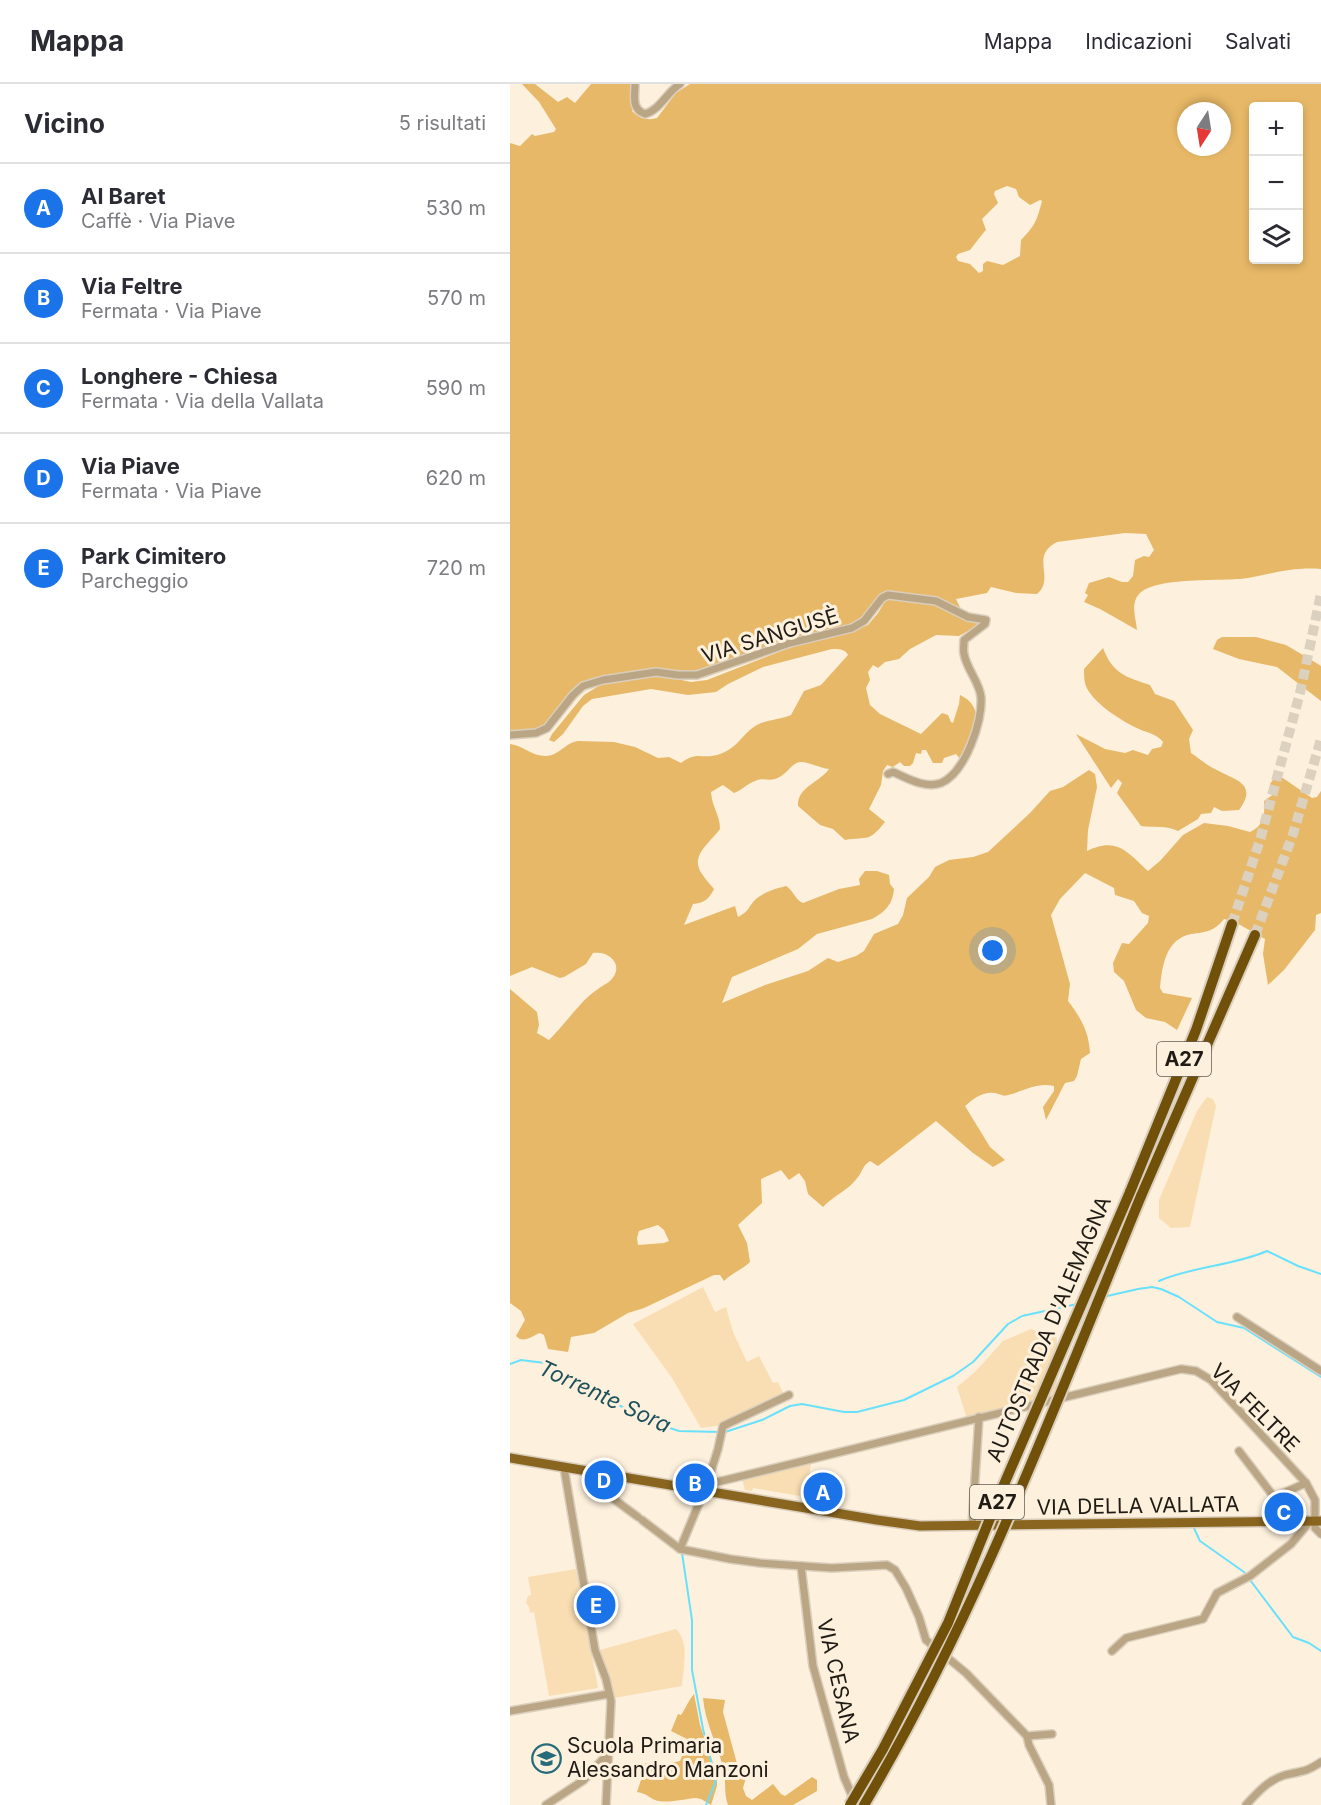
<!DOCTYPE html>
<html lang="it">
<head>
<meta charset="utf-8">
<style>
  body { margin:0; font-family:Inter,sans-serif; background:#f2f2f3; color:#2b2b33 }
  .controls { position:absolute; right:18px; top:18px; display:grid; overflow:hidden; border-radius:6px; box-shadow:0 3px 9px #0003 }
  .controls button { width:54px; height:54px; display:grid; place-items:center; padding:0; border:0; border-bottom:2px solid #e1e1e2; background:#fff; color:#2b2b33; font:30px sans-serif }
  .compass { position:absolute; left:667px; top:18px; width:54px; height:54px; border-radius:50%; background:#fff; box-shadow:0 3px 9px #0003; rotate:192deg }
  .you { position:absolute; left:483px; top:867px; width:21px; height:21px; margin:-15px; border:4px solid #fff; border-radius:50%; background:#1a73e8; box-shadow:0 0 0 9px #1a73e833 }
  .badge { display:grid; place-items:center; width:39px; height:39px; border-radius:50%; background:#1a73e8; color:#fff; font-size:20px; font-weight:700 }
  .pin { position:absolute; translate:-50% -50%; border:3px solid #fff; box-shadow:0 2px 6px #0006 }
  .list { margin:0; padding:0; list-style:none }
  h2 { display:flex; justify-content:space-between; align-items:center; height:78px; margin:0; padding:0 24px; font-size:26px }
  h2 small { font-size:20px; font-weight:400; color:#7c7c81 }
  .list li { display:grid; grid-template-columns:39px 1fr auto; gap:18px; align-items:center; box-sizing:border-box; height:90px; padding:0 24px; border-top:2px solid #e1e1e2 }
  .list b { display:block; font-size:22px; white-space:nowrap }
  .list p { margin:0; font-size:20px; white-space:nowrap; color:#7c7c81 }
  .list em { font-size:20px; font-style:normal; color:#7c7c81 }
  .icon { flex:none; width:33px; height:33px; fill:none; stroke:currentColor; stroke-width:2; stroke-linecap:round; stroke-linejoin:round }
  .map { position:relative; flex:none; width:811px; height:1721px; overflow:hidden }
  header { display:flex; align-items:center; gap:36px; box-sizing:border-box; height:84px; padding:0 30px; background:#fff; border-bottom:2px solid #e1e1e2 }
  header strong { font-size:28px }
  nav { display:flex; gap:33px; margin-inline-start:auto; font-size:21px }
  main { display:flex }
  aside { flex:1; background:#fff }
  .map>svg:first-child { display:block }
  .green { fill:#f9deb3 }
  .forest { fill:#e7b867; fill-rule:evenodd }
  .lines { fill:none; stroke-linecap:round; stroke-linejoin:round }
  .stream { stroke:#69e1fc; stroke-width:2 }
  .highway-tunnel { stroke:#dcd0be; stroke-width:10; stroke-dasharray:10 5; stroke-linecap:butt }
  .minor-casing { stroke:#dacebc; stroke-width:10 }
  .major-casing { stroke:#dacebc; stroke-width:12 }
  .highway-casing { stroke:#dacebc; stroke-width:14 }
  .minor { stroke:#baa685; stroke-width:7 }
  .major { stroke:#89651f; stroke-width:9 }
  .highway { stroke:#715009; stroke-width:10 }
  .highway-bridge-casing { stroke:#dacebc; stroke-width:14; stroke-linecap:butt }
  .highway-bridge { stroke:#715009; stroke-width:10 }
  .labels { text-anchor:middle; stroke-width:6; stroke-linejoin:round; paint-order:stroke }
  .shield { fill:#fdf0dc; stroke:#625c51; stroke-width:1.5 }
  .shield-label { font-size:20px; font-weight:bold; fill:#201c15 }
  .street-label { font-size:21px; fill:#201c15; stroke:#fdf0dc }
  .poi-label { font-size:21px; fill:#201c15; stroke:#fdf0dc; text-anchor:start }
  .water-label { font-size:22px; font-style:italic; fill:#1c505b; stroke:#fdf0dc }
</style>
</head>
<body>
<header>
<strong>Mappa</strong>
<nav><a>Mappa</a><a>Indicazioni</a><a>Salvati</a></nav>
</header>
<main>
<aside>
<h2>Vicino<small>5 risultati</small></h2>
<ul class="list">
<li><span class="badge">A</span><div><b>Al Baret</b><p>Caffè · Via Piave</p></div><em>530 m</em></li>
<li><span class="badge">B</span><div><b>Via Feltre</b><p>Fermata · Via Piave</p></div><em>570 m</em></li>
<li><span class="badge">C</span><div><b>Longhere - Chiesa</b><p>Fermata · Via della Vallata</p></div><em>590 m</em></li>
<li><span class="badge">D</span><div><b>Via Piave</b><p>Fermata · Via Piave</p></div><em>620 m</em></li>
<li><span class="badge">E</span><div><b>Park Cimitero</b><p>Parcheggio</p></div><em>720 m</em></li>
</ul>
</aside>
<div class="map">
<svg width="811" height="1721" viewBox="0 0 811 1721">
  <rect width="100%" height="100%" fill="#fdf0dc"/>
  <g class="green">
    <path d="M697 1013 703 1015 706 1022 680 1143 661 1144 649 1134V1116L687 1027Z"/>
    <path d="M193 1203 205 1228 216 1223 223 1248 237 1278 249 1272 263 1299 268 1298 274 1311 212 1341 191 1344 162 1294 123 1240Z"/>
    <path d="M521 1245 531 1249H546L549 1282 545 1314 457 1335 447 1303 465 1288 493 1257Z"/>
    <path d="M301 1380 296 1413 243 1404 242 1407 235 1406 232 1395Z"/>
    <path d="M66 1485 88 1604 39 1612 24 1528 20 1529 19 1523 16 1519 18 1512 21 1511 18 1493Z"/>
    <path d="M166 1545C180 1558 173 1585 172 1602L104 1614 100 1597 90 1566Z"/>
  </g>
  <g class="forest">
    <path d="M12 0H25L48 18 57 13 65 19 81 0H124L122 27C128 34 138 37 147 34L166 9 180 0H811V485C782 483 765 489 738 494 712 498 646 492 629 510 620 520 626 534 627 546L590 525 574 518 578 511 575 509 579 499 599 493 612 498H618L623 492 625 476 634 472 639 473 644 466 636 450 615 449 547 458C519 472 546 494 527 510L506 509 481 503 477 509 446 515 454 532 423 513 378 511 356 538 291 556 196 593 181 595 162 590 110 594 77 604 71 609 39 648 30 651H0V59L10 62 22 50 25 52 44 48 46 45 29 18ZM744 22H788V176H744ZM676 27H712V63H676ZM497 102 506 105 509 113 520 121 530 116 532 117C527 136 525 142 511 156L510 172 493 181 477 177 473 180V187L469 189 460 180 448 177 446 173 448 170 460 166 474 148 476 146 472 135 488 119 484 110 485 107Z"/>
    <path d="M385 512 405 519 415 517 427 518 456 536 470 538 467 542 449 552 426 551 400 565 389 575 375 578 368 584 363 581 358 588 360 596 356 604 360 621 370 630 411 650 432 629 438 631 441 638 443 639 449 620 450 611C480 625 460 654 451 676L446 670 434 674 432 679H423L416 666H412L411 670 406 669 403 679 400 682H394L390 678 383 683 377 681 373 687 371 701 359 725 375 738C358 759 359 752 335 756L323 745 310 741 288 722C287 703 309 699 319 685 310 684 299 678 291 678 284 678 280 685 275 689 261 701 257 692 245 697 237 700 232 706 224 709L213 701 201 708C202 724 210 730 210 745 200 759 179 772 192 790 195 795 200 800 204 805 199 815 194 819 183 820L174 841 225 822 228 833C240 827 238 823 245 816 252 809 267 804 276 802 284 807 285 816 293 819L329 805 350 801 349 795 355 787H367L379 791 380 800 384 805C383 820 375 828 362 835L307 850 288 865 222 893 212 919 255 901 298 887 318 874 328 878 346 872 354 867 364 850 388 840 393 831 397 814 419 793 425 783 439 776 463 773 478 768 520 729 540 707 553 703 579 686 585 690 587 703 578 746 577 767C607 753 616 767 638 787L650 777 673 751 694 739 718 742 740 748C754 741 755 732 754 717L765 709 760 700 767 690 802 714 807 713 811 707V829L806 831 805 846 774 886 758 901 753 870 755 855 725 838 714 835C704 848 695 848 681 850 655 855 652 884 650 904L653 909 682 914 667 946 655 938 636 934 626 926 614 897 604 888 603 879 612 859 619 860 638 839 639 832 632 829 624 817 605 811 604 804 575 789 550 815 541 831 560 900 558 917C571 934 579 948 580 969L571 975 567 992 564 997 555 999 536 1036 533 1023 544 1007V1002C527 998 514 1007 498 1011 493 1013 490 1010 485 1009 473 1007 463 1015 455 1022L480 1063 495 1076 483 1083 463 1069 426 1037 368 1082 360 1077C352 1082 353 1087 348 1093 339 1106 323 1112 313 1123L298 1110 295 1097 289 1089 279 1096 271 1086 251 1095 252 1119 228 1141 237 1159 240 1178C232 1186 223 1188 214 1197L210 1191H204L134 1224 118 1229 84 1249 61 1253 58 1268 38 1265 34 1251 30 1249C22 1252 13 1260 6 1252L15 1236 11 1227 0 1219V905L27 928 29 941 27 949 39 956C50 945 60 932 70 921 75 915 82 909 88 905 91 902 97 900 100 897 115 883 101 866 83 869L76 880 54 893 50 894 22 883 0 892V660C15 662 26 676 42 671 52 667 58 658 68 657L104 658 125 663 148 674 159 673 171 679C186 667 192 675 207 671 229 665 232 648 249 640 257 636 272 635 281 631L294 607 311 601 338 571C335 565 329 565 322 565L253 583 218 600 206 608 178 611 141 605 82 615 73 622 53 650 44 658 39 656 42 650 74 611 90 601 138 592 162 594 181 598 197 596 292 559 321 554 358 541 368 529 376 516ZM148 1141 154 1146 159 1157 154 1159 128 1161 127 1154 129 1147Z"/>
    <path d="M712 553H746L776 561 808 580 811 582V617L767 583 729 575 703 565 707 556Z"/>
    <path d="M593 564C603 590 616 593 640 601L645 610 664 617 683 646 679 655 681 669C689 674 696 681 705 685 724 696 749 699 729 726L712 727 704 723 701 729 691 730 688 735 668 747C657 741 643 744 631 742L607 709 612 699 608 695 601 704 566 650 595 665 615 669 623 666 638 671 642 665 651 663 653 658C647 650 638 649 629 645 613 638 579 617 575 599 574 595 574 589 574 585Z"/>
    <path d="M184 1610 190 1641 207 1691V1702L201 1721 191 1715 186 1714C174 1715 156 1720 145 1716 138 1713 138 1710 127 1708L133 1690 132 1680 141 1679 143 1683 170 1677 179 1656 161 1647 168 1630 171 1631C176 1624 178 1617 184 1610Z"/>
    <path d="M193 1614 215 1616 213 1628 229 1687H234L237 1690 233 1704 236 1712 242 1716 263 1700 271 1710 275 1712 302 1693 307 1696V1707L283 1721H218C213 1707 217 1697 213 1683 207 1660 195 1638 193 1614Z"/>
  </g>
  <g class="lines">
    <g class="stream">
      <path d="M649 1197C683 1182 723 1182 757 1167L788 1182 811 1190"/>
      <path d="M593 1213 628 1205 642 1203 651 1205 669 1213 707 1238 734 1244 811 1293"/>
      <path d="M0 1280 11 1276 35 1279 81 1307 144 1339 169 1347 209 1348"/>
      <path d="M215 1348 252 1336 280 1322 292 1320 334 1328H347L394 1316 443 1292 463 1278 498 1240 512 1232 567 1220"/>
      <path d="M683 1442 690 1457 734 1488 783 1553 799 1559 811 1567"/>
      <path d="M172 1469 182 1536V1586L193 1645 206 1696 196 1721"/>
    </g>
    <g class="highway-tunnel">
      <path d="M722 840 750 756 790 609 811 510"/>
      <path d="M745 851 783 750 811 655"/>
    </g>
    <defs>
      <g id="minor">
        <path d="M125 0C125 12 121 25 135 30 150 26 157 8 170 0"/>
        <path d="M0 651 26 649 37 644 63 611 73 602 93 596 146 588 168 591H187L280 559 342 544 354 537 372 514 378 511 426 517 458 533 476 536 475 540 454 556C454 561 453 566 454 570 457 586 469 597 471 613 473 637 455 689 431 699 415 705 397 694 383 688L378 690"/>
        <path d="M727 1233 811 1287"/>
        <path d="M729 1367 764 1413 796 1399"/>
        <path d="M54 1384 85 1566 96 1595 101 1617 96 1721"/>
        <path d="M74 1387 90 1405 128 1433"/>
        <path d="M194 1407 207 1398 671 1285 686 1287 701 1296 796 1399 805 1416V1444L811 1450"/>
        <path d="M132 1436 170 1465 220 1475 250 1479 322 1484 377 1481 385 1486 396 1504 409 1533 416 1556 456 1589 517 1652 519 1661 539 1701 541 1721"/>
        <path d="M462 1442 469 1333"/>
        <path d="M170 1465 197 1400 208 1365 213 1342 279 1311"/>
        <path d="M291 1482 303 1582 334 1693 346 1721"/>
        <path d="M602 1567 616 1554 693 1535 707 1509 740 1492 781 1460 797 1441V1437"/>
        <path d="M0 1627 99 1610"/>
        <path d="M517 1652 542 1650"/>
        <path d="M36 1721 74 1696 92 1676 97 1674"/>
        <path d="M736 1721C747 1709 758 1696 775 1691 791 1687 795 1689 811 1678"/>
      </g>
      <path id="major" d="M0 1374 367 1436 410 1442 811 1437"/>
      <g id="highway">
        <path d="M620 1108 686 946 722 840"/>
        <path d="M631 1112 745 851"/>
      </g>
    </defs>
    <use href="#minor" class="minor-casing"/>
    <use href="#major" class="major-casing"/>
    <use href="#highway" class="highway-casing"/>
    <use href="#minor" class="minor"/>
    <use href="#major" class="major"/>
    <use href="#highway" class="highway"/>
    <defs>
      <g id="highway-bridge">
        <path d="M340 1721 373 1665 438 1539 489 1412 620 1108"/>
        <path d="M354 1721C468 1529 546 1318 631 1112"/>
      </g>
    </defs>
    <use href="#highway-bridge" class="highway-bridge-casing"/>
    <use href="#highway-bridge" class="highway-bridge"/>
  </g>
  <defs>
    <symbol id="school-ring" viewBox="-11 -11 22 22"><circle r="9.5" fill="#fdf0dc" stroke="#256b7a" stroke-width="1.5"/><path d="M0-5L7-2L0 1L-7-2ZM-4 1L0 2.5L4 1V4Q0 6-4 4Z" fill="#256b7a"/></symbol>
  </defs>
  <g fill-rule="evenodd">
    <use href="#school-ring" x="20" y="1658" width="33" height="33"/>
  </g>
  <g class="labels">
    <g class="shield">
      <rect x="647" y="958" width="54" height="34" rx="4.5"/>
      <rect x="460" y="1401" width="54" height="34" rx="4.5"/>
    </g>
    <g class="shield-label">
      <text x="674" y="982">A27</text>
      <text x="487" y="1425">A27</text>
    </g>
    <g class="street-label">
      <text transform="translate(260 552) rotate(-17)" y="7">VIA SANGUSÈ</text>
      <text transform="translate(539 1245) rotate(-67)" y="7">AUTOSTRADA D'ALEMAGNA</text>
      <text transform="translate(745 1324) rotate(45)" y="7">VIA FELTRE</text>
      <text transform="translate(628 1422) rotate(-1)" y="7">VIA DELLA VALLATA</text>
      <text transform="translate(328 1597) rotate(77)" y="7">VIA CESANA</text>
    </g>
    <g class="poi-label">
      <text x="57" y="1669">Scuola Primaria<tspan x="57" dy="24">Alessandro Manzoni</tspan></text>
    </g>
    <g class="water-label">
      <text transform="translate(95 1312) rotate(25)" y="8">Torrente Sora</text>
    </g>
  </g>
</svg>
<div class="controls">
<button>+</button>
<button>−</button>
<button><svg class="icon" aria-label="layers" viewBox="0 0 24 24"><path d="M12 4l9 5-9 5-9-5zM3 14l9 5 9-5"/></svg></button>
</div>
<svg class="compass" viewBox="-18 -18 36 36"><path d="M0-13l5 13h-10z" fill="#e53935"/><path d="M0 13l5-13h-10z" fill="#7c7c81"/></svg>
<div class="you"></div>
<div class="pin badge" style="left:313px;top:1408px">A</div>
<div class="pin badge" style="left:185px;top:1399px">B</div>
<div class="pin badge" style="left:774px;top:1428px">C</div>
<div class="pin badge" style="left:94px;top:1396px">D</div>
<div class="pin badge" style="left:86px;top:1521px">E</div>
</div>
</main>
</body>
</html>
